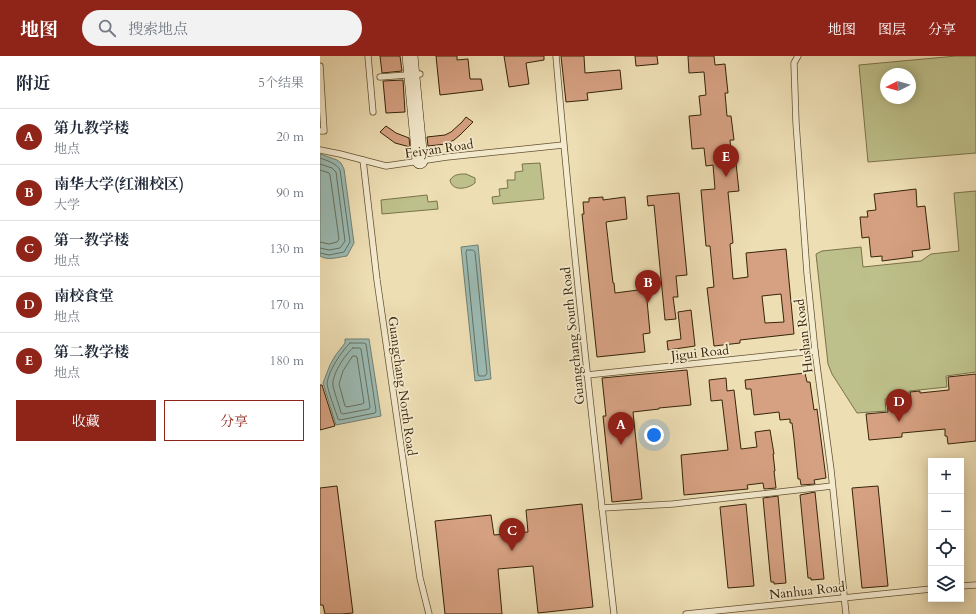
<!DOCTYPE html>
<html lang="zh">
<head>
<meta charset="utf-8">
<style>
  body { margin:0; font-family:Cardo,"Noto Serif SC",serif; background:#f2f2f3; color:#1f2937 }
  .controls { position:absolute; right:12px; bottom:12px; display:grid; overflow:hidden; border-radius:0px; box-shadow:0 2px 10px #0003 }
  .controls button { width:36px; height:36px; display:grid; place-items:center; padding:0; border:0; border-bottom:1px solid #e0e1e3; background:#fff; color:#1f2937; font:20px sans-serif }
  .compass { position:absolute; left:560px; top:12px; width:36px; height:36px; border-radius:50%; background:#fff; box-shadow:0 2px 10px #0003; rotate:264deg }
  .you { position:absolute; left:334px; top:379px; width:14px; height:14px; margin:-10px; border:3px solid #fff; border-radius:50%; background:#1a73e8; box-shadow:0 0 0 6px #1a73e833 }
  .badge { display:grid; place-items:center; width:26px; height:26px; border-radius:50%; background:#8f2418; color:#fff; font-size:13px; font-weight:700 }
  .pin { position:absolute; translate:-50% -33px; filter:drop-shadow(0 1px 2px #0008) }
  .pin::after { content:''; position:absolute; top:21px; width:14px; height:12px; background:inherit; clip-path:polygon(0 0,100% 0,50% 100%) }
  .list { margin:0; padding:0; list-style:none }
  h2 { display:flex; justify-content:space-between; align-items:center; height:52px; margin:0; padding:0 16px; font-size:17px }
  h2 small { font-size:13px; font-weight:400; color:#747a83 }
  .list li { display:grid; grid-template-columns:26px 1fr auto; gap:12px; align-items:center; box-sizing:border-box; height:56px; padding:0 16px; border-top:1px solid #e0e1e3 }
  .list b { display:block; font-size:15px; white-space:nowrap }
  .list p { margin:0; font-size:13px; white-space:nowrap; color:#747a83 }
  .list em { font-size:13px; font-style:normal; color:#747a83 }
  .actions { display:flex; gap:8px; padding:12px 16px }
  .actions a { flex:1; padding:9px 0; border:1px solid #8f2418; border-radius:0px; text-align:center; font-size:14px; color:#8f2418 }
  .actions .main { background:#8f2418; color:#fff }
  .icon { flex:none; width:22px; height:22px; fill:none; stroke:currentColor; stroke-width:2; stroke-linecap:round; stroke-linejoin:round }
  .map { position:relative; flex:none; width:656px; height:558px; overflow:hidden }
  header { display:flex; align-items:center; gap:24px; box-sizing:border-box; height:56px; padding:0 20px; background:#8f2418; color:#fff }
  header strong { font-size:19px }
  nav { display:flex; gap:22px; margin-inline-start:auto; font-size:14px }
  .search { width:280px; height:36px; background:#f2f2f3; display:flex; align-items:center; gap:10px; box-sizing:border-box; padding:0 14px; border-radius:22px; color:#747a83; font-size:15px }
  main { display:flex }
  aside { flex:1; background:#fff }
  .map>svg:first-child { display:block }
  .green { fill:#bdc08a; stroke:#7a724a; fill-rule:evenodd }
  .water { fill:#9bbbb4; stroke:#737f70 }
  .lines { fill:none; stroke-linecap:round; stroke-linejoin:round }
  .shore { stroke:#68705e; stroke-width:1 }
  .building { fill:#d6a182; stroke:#362409; fill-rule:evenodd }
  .lane-casing { stroke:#645234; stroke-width:7 }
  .secondary-casing { stroke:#362409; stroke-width:16 }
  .lane { stroke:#f4eace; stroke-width:5.5 }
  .secondary { stroke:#f4eace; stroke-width:15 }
  .labels { text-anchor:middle; stroke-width:3.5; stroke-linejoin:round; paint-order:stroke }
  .street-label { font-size:13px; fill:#362409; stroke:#f4eace }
</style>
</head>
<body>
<header>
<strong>地图</strong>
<div class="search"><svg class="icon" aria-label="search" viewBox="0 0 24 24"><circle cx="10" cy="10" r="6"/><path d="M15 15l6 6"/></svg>搜索地点</div>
<nav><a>地图</a><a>图层</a><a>分享</a></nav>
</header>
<main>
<aside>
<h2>附近<small>5个结果</small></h2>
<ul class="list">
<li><span class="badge">A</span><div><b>第九教学楼</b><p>地点</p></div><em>20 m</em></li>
<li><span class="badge">B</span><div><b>南华大学(红湘校区)</b><p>大学</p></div><em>90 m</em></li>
<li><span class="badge">C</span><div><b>第一教学楼</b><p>地点</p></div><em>130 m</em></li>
<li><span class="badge">D</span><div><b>南校食堂</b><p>地点</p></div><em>170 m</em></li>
<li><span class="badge">E</span><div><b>第二教学楼</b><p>地点</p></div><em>180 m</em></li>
</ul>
<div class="actions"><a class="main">收藏</a><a>分享</a></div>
</aside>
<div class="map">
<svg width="656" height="558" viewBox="0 0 656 558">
  <rect width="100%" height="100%" fill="#eedeb4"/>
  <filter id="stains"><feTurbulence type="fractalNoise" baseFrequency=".005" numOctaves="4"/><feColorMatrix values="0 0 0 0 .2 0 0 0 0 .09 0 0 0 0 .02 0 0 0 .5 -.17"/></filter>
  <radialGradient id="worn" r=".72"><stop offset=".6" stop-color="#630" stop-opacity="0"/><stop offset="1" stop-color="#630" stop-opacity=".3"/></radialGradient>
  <g class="green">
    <path d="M636 0H656V97L548 106 539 9ZM566 18H590V42H566Z"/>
    <path d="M220 107 224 143 173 148 172 141 180 140 179 133 188 132 187 124H195V116L203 115 202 108Z"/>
    <path d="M146 118 155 122V127C148 133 132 136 130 124 134 118 140 118 146 118Z"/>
    <path d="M656 135V316L626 320 627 331 589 335V340L565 343 566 355 537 357 512 318 508 308 496 198 502 195 541 191 543 211 601 205 611 198 639 195 634 137Z"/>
    <path d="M107 139 108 146 117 145 118 153 62 158 61 144Z"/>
  </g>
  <g class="water">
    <path d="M0 98 17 104 21 107 24 113 34 187 27 200C18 201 8 205 0 200Z"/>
    <path d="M158 189 171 323 155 325 141 191Z"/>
    <path d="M25 283H49L61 360 16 369 3 327 10 309 15 300 25 287Z"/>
  </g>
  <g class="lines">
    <g class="shore">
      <path d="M0 102C8 105 16 107 20 114L30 186 24 196 9 199 0 197"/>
      <path d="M0 108 12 112 16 116 25 185 20 192 9 194 0 192"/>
      <path d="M0 114 9 117 10 119 19 183 17 186 9 188 0 186"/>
      <path d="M147 194H153L155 196 167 317 165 320H159L158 318 146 197Z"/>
      <path d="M30 287H44L46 288 56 355 55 357 20 364 18 363C16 356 7 333 7 327 9 314 21 296 30 287Z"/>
      <path d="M33 292H40L41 293 50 351 49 353 23 358 21 357C19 348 15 339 13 330 11 320 25 298 33 292Z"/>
      <path d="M33 300H35L37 301 44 347 42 348 27 351 25 350 19 328 23 315Z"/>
    </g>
  </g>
  <g class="building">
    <path d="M60 0H80L82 15 62 17Z"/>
    <path d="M116 0H137V4L148 3 150 23H161L163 34 120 39Z"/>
    <path d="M184 0H224V4L206 7 209 28 189 31Z"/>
    <path d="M241 0H264L265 17 300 14 302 33 267 37 268 44 246 46Z"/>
    <path d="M315 0H337L338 8 316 10Z"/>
    <path d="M368 0H394L395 9 405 8 408 37H405L407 60H411L414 84H410L412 107H416L419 135 408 136 413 187 410 188 413 223 428 221 426 197 466 193 474 278 420 284V287L394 290 387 232 394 231 390 190H386L381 134 395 133 393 109 386 110 384 92 372 93 369 60 381 59 379 40 386 39 384 16 369 17ZM461 238 464 266 445 267 442 240Z"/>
    <path d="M83 24 85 56 66 57 63 25Z"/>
    <path d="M146 61 153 66 140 79 134 84 126 88 108 90 107 81 125 79 131 76 142 66Z"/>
    <path d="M66 70 76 77 89 82 90 91 75 87 60 76Z"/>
    <path d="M596 133 597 151 605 150 610 193 592 195 593 201 562 205V200L551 201 549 181 542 182 540 161H548L547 155 556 154 554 138Z"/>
    <path d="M359 137 367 219 356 220 358 241H353L356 263 345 264 334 149 328 150 327 140Z"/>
    <path d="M283 141V144L305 141 307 163 286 166 293 227H294L295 237 326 233 330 277 323 278 325 296 277 301 262 158H264L263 146H269V142Z"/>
    <path d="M371 254 375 290 348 294 347 285 361 283 358 256Z"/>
    <path d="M367 314 371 349 339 352V353L313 356 322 443 292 446 283 360H286L282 322Z"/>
    <path d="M485 317 487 326H490L494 354 497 353 506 422 494 424 495 428 481 429 480 423H478L474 383 472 367H470V363L460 364 459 356 434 359 431 333H426L425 324Z"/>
    <path d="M656 318V385L628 388 627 380H625V373L582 377V381L549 384 546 358 568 356 567 344 591 342 590 336 600 335V337L629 334 628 321Z"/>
    <path d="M406 322 407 335 414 334 421 393 437 391 435 376 450 374 454 398H453L455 415H454L456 432 444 433 443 427 427 429 428 433 364 439 361 399 408 394 402 344 391 345 389 324Z"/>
    <path d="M0 329H2L15 370 0 374Z"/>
    <path d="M17 430 33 557 22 558H5L3 549H0V432Z"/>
    <path d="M558 430 568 530 542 532 532 432Z"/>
    <path d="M495 436 504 523 491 524V522H488L480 439Z"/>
    <path d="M458 440 466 527 454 528V526H451L450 517 443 442Z"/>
    <path d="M262 448 273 551 218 557 213 510 178 513 182 558H125L115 465 171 459 174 479 208 476 206 454Z"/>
    <path d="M426 448 434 530 408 532 400 451Z"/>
  </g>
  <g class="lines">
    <defs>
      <g id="lane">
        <path d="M48 0 53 56"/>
        <path d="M236 0C252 186 273 372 294 558"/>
        <path d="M478 0 474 7 476 67 487 217 495 295 511 414 526 558"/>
        <path d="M0 10 4 75H0"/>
        <path d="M60 21 100 18"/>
        <path d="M0 94 20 98 66 110 127 101 243 89"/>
        <path d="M43 104 57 224 100 522 109 558"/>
        <path d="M267 319 495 295"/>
        <path d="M282 452 353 448 512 430"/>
        <path d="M641 530 656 529"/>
        <path d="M366 558 611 533"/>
      </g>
      <path id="secondary" d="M90 0 100 105"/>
    </defs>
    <use href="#lane" class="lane-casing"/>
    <use href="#secondary" class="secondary-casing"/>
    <use href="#lane" class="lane"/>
    <use href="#secondary" class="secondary"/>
  </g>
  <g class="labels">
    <g class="street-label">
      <text transform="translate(119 92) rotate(-8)" y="5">Feiyan Road</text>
      <text transform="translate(252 280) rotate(-96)" y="5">Guangchang South Road</text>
      <text transform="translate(483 280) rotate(-97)" y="5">Hushan Road</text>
      <text transform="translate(380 296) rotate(-6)" y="5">Jigui Road</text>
      <text transform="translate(83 330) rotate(82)" y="5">Guangchang North Road</text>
      <text transform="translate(487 534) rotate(-6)" y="5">Nanhua Road</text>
    </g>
  </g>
  <rect width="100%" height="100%" filter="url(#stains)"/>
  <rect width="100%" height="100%" fill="url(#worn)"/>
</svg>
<div class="controls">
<button>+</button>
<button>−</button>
<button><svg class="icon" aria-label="locate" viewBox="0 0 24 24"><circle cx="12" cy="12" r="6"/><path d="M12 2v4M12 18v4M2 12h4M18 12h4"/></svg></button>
<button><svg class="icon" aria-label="layers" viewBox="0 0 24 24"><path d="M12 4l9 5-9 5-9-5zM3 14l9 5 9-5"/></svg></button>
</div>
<svg class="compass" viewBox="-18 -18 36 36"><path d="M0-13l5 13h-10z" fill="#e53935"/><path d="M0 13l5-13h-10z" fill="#747a83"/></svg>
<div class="you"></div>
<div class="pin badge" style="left:301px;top:389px">A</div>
<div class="pin badge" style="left:328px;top:247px">B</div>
<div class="pin badge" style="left:192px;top:495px">C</div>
<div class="pin badge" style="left:579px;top:366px">D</div>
<div class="pin badge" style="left:406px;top:121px">E</div>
</div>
</main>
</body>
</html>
